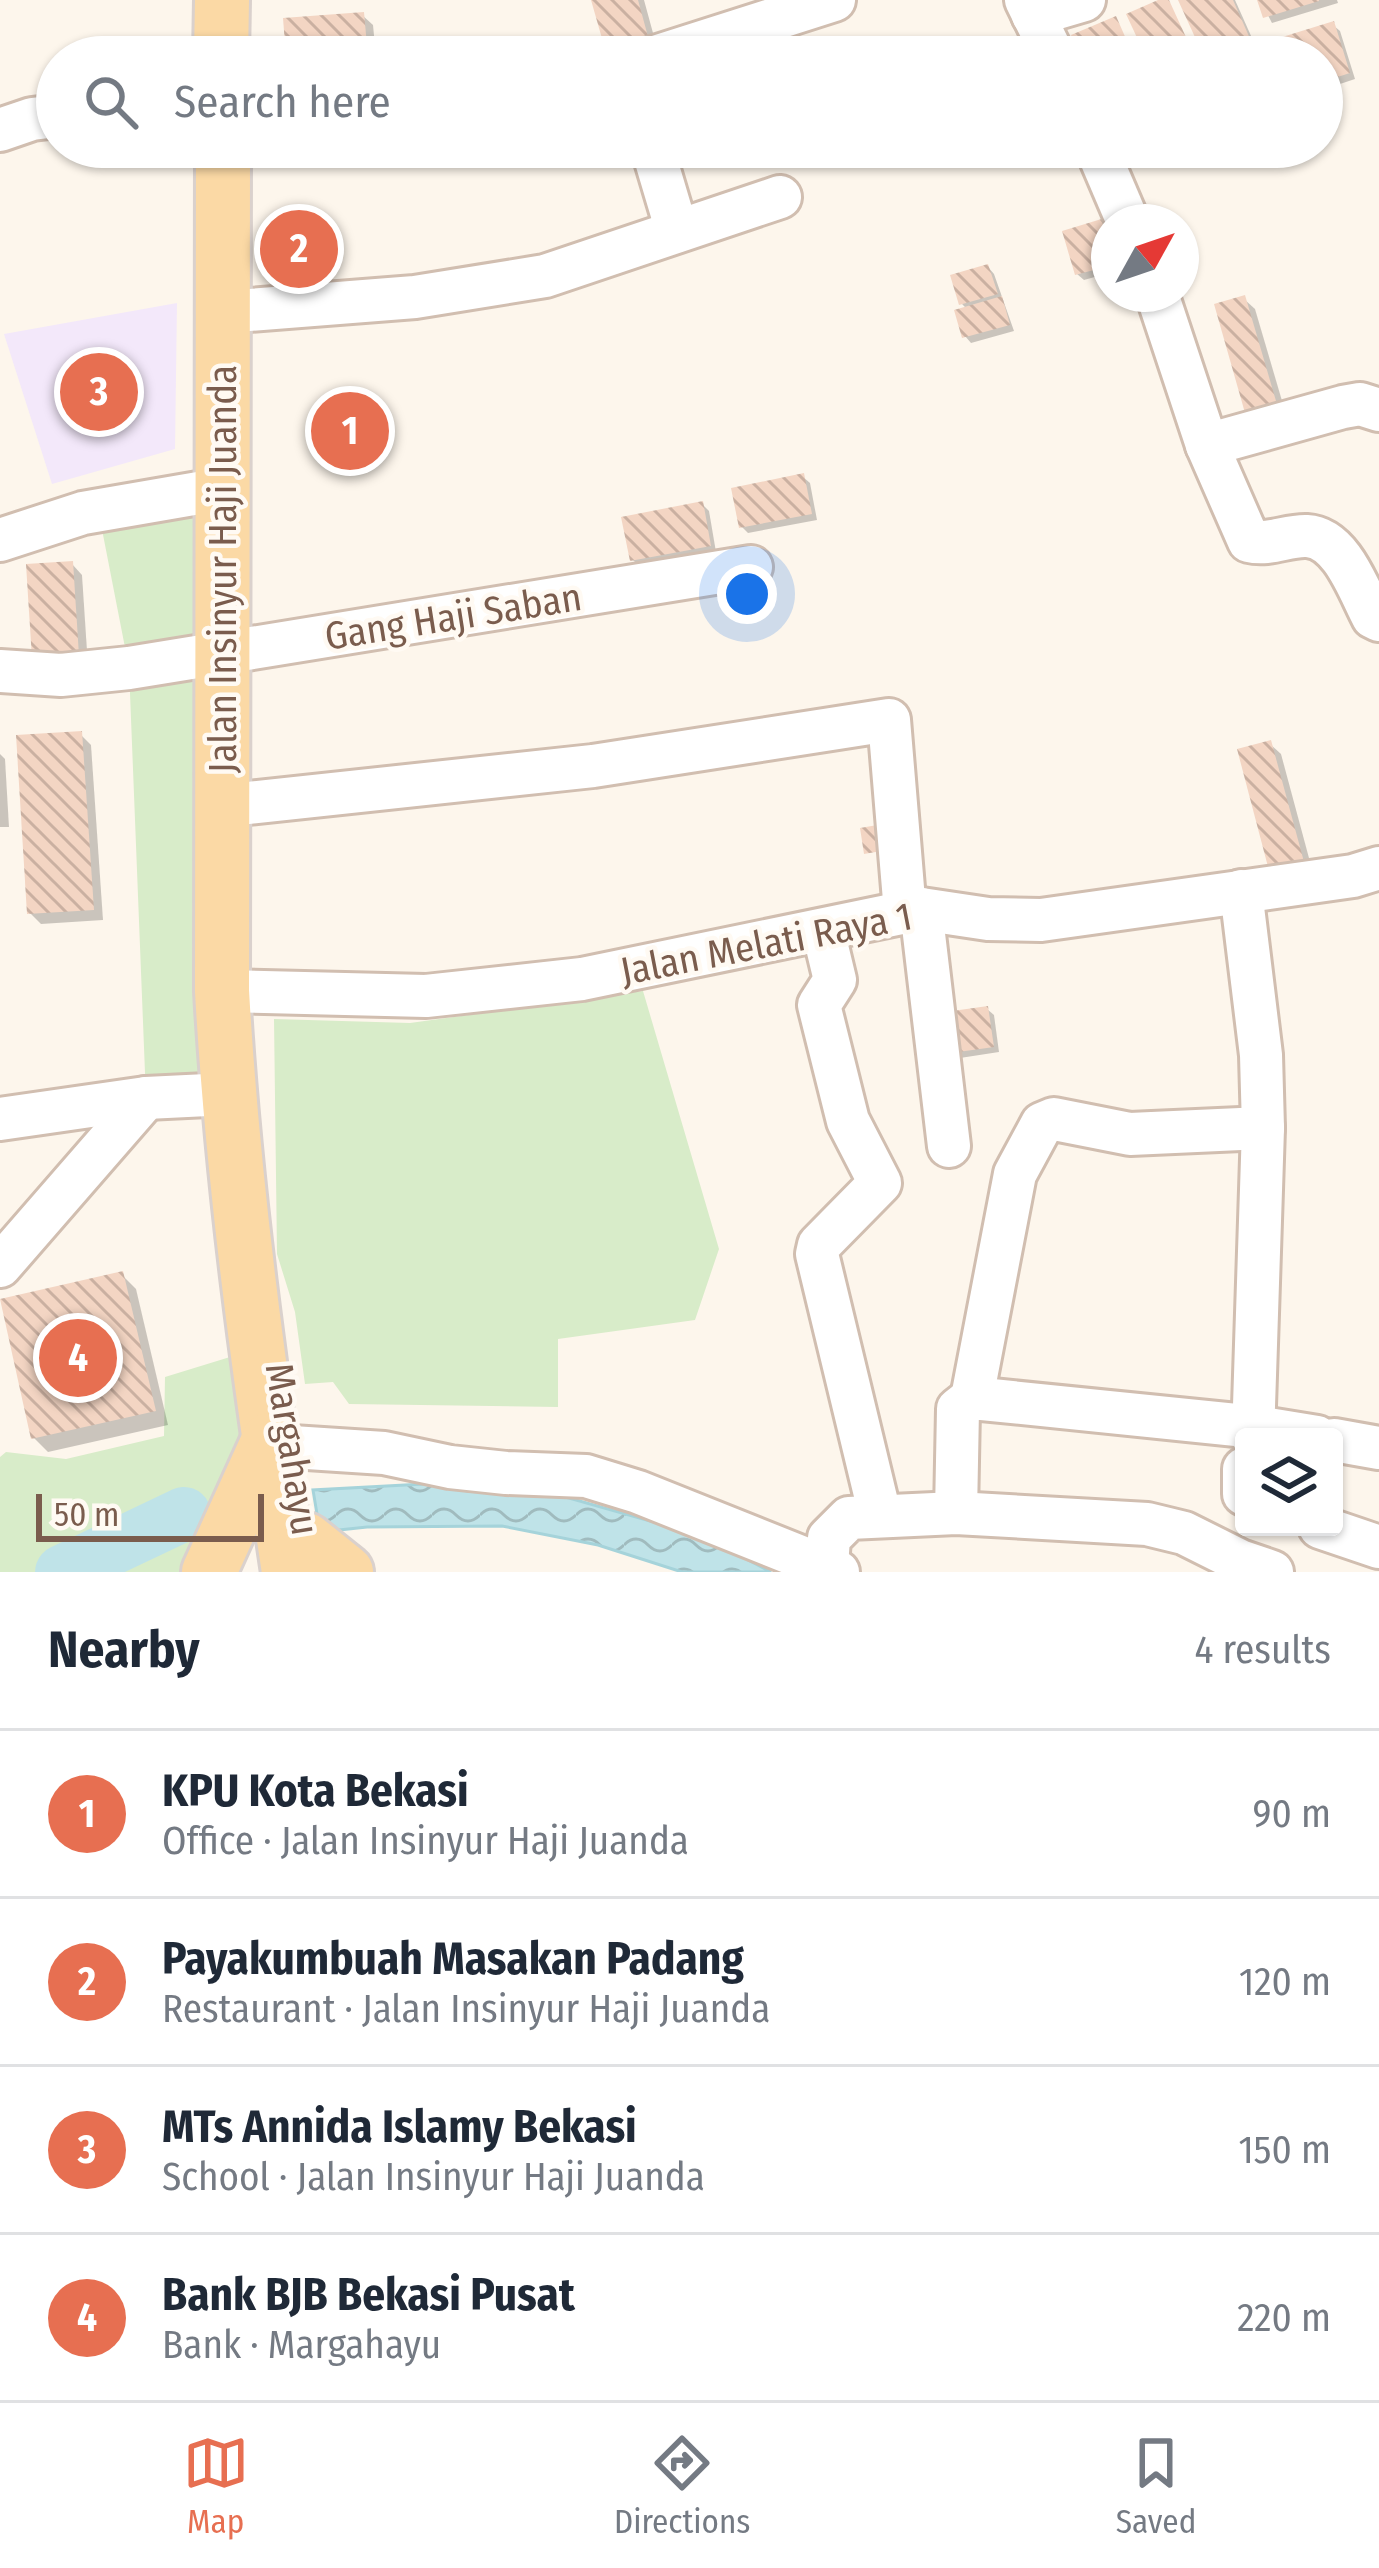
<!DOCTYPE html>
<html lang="en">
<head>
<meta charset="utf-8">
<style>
  body { margin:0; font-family:"Fira Sans Condensed",sans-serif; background:#f6f6f7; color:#1f2937 }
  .controls { position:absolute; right:36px; bottom:36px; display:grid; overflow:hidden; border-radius:12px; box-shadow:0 3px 9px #0004 }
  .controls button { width:108px; height:108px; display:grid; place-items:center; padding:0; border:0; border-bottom:3px solid #e0e1e3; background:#fff; color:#1f2937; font:60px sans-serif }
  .compass { position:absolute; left:1091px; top:204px; width:108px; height:108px; border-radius:50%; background:#fff; box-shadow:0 3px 9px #0004; rotate:50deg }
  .scale { position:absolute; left:36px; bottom:30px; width:228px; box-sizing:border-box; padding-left:12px; border:6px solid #7a5c4d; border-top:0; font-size:33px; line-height:42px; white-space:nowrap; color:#7a5c4d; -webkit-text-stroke:9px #fffaf3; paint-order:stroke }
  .you { position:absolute; left:747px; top:594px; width:42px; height:42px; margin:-30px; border:9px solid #fff; border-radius:50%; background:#1a73e8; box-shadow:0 0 0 18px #1a73e833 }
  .badge { display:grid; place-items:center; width:78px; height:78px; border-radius:50%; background:#e76f51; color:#fff; font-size:39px; font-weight:700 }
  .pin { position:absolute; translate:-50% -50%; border:6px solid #fff; box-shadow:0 3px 12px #0006 }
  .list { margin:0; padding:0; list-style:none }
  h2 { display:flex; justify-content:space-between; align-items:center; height:156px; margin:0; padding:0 48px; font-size:51px }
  h2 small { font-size:39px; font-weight:400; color:#747a83 }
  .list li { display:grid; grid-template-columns:78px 1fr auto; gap:36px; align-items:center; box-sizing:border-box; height:168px; padding:0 48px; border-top:3px solid #e0e1e3 }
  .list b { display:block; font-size:45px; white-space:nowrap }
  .list p { margin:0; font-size:39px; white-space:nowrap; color:#747a83 }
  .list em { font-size:39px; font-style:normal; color:#747a83 }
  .icon { flex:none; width:66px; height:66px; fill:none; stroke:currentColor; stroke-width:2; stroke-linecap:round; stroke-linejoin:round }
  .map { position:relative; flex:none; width:1379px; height:1572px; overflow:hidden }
  .search { position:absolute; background:#fff; box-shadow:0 3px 9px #0004; left:36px; right:36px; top:36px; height:132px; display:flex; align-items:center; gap:30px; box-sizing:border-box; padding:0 42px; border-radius:66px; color:#747a83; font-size:45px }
  .sheet { height:828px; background:#fff }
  nav { display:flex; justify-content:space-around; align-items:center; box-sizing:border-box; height:168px; border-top:3px solid #e0e1e3; background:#fff; font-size:33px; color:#747a83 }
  nav a { display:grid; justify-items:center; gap:6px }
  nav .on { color:#e76f51 }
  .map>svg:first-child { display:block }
  .education { fill:#f3e8fa }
  .grass { fill:#d8ecc9 }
  .water { fill:url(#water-waves); stroke:#a5d3da; stroke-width:3 }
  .shadow { fill:#0003 }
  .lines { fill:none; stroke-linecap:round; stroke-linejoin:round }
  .river { stroke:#bfe3e8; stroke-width:54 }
  .building { fill:url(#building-back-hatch) }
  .minor-casing { stroke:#d1beb0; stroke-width:48 }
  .major-casing { stroke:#dad1cd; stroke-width:60 }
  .minor { stroke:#fff; stroke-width:42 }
  .major { stroke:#fbd9a5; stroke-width:54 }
  .labels { text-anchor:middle; stroke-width:9; stroke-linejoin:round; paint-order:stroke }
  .street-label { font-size:39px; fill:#7a5c4d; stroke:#fffaf3 }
</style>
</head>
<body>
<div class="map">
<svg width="1379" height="1572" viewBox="0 0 1379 1572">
  <defs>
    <pattern id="water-waves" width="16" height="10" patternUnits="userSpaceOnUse" patternTransform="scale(3)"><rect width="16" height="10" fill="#bfe3e8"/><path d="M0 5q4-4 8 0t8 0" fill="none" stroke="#a0bbbe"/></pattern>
    <pattern id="building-back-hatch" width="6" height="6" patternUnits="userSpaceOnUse" patternTransform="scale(3)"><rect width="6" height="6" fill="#f3d5c3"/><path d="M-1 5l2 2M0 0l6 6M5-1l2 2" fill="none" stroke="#cab0a1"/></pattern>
  </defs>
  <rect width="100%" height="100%" fill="#fdf6ec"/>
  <path class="education" d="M177 303 175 449 52 484 4 334Z"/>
  <g class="grass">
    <path d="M222 489 228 1094 146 1098 129 668 98 509Z"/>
    <path d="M643 991 719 1249 695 1320 558 1339V1407L349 1404 333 1382 305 1384 295 1312 277 1254 274 1019 410 1023Z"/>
    <path d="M251 1323 269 1440 209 1572H0V1457L6 1452 66 1459 164 1436 165 1377 230 1357Z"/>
  </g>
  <path class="water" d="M461 1482 555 1494 703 1536 771 1572H682L598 1545 502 1526 367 1527 320 1532 313 1490Z"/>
  <g class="shadow">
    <path d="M594 0H644L659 55 612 57Z"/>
    <path d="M1181 0H1235L1256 47 1234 57H1207Z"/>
    <path d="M1260 0H1337L1338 3 1272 23Z"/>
    <path d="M362 15 373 25 376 57H289Z"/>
    <path d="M1333 25 1340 31 1355 79 1322 90V57H1289Z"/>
    <path d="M1109 222V273L1084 280 1077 274Z"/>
    <path d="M988 267 994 274 1014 331 971 343 965 336 967 309 962 304Z"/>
    <path d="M1244 299 1255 309 1290 428 1262 436Z"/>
    <path d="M803 477 810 483 817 520 748 533 742 527Z"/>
    <path d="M702 504 709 511 716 552 639 566 633 560Z"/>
    <path d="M72 564 82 575 88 666 45 668Z"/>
    <path d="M80 734 91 745 103 920 41 924 30 913Z"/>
    <path d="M1270 744 1281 754 1316 884 1286 891Z"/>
    <path d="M0 754 5 759 9 827H0Z"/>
    <path d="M987 1009 994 1015 999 1052 960 1058 954 1051Z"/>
    <path d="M122 1275 136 1289 168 1425 48 1452 34 1438Z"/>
  </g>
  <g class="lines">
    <path class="river" d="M62 1572 184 1514"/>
  </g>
  <g class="building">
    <path d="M591 0H638L650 44 607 56Z"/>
    <path d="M1158 0H1169L1195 57H1146L1126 14Z"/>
    <path d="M1178 0H1233L1251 41 1214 57H1204Z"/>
    <path d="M1257 0H1319V1L1263 18Z"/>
    <path d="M364 12 368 57H286L283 18Z"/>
    <path d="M1116 16 1134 57H1081L1071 35Z"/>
    <path d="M1334 21 1350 73 1322 82V57H1285L1279 38Z"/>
    <path d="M1118 214 1109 222V266L1075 275 1062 231Z"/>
    <path d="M988 264 998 294 959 305 950 275Z"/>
    <path d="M1245 295 1281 418 1249 427 1214 304Z"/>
    <path d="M1002 296 1010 325 962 338 954 310Z"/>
    <path d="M804 473 812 514 739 528 731 488Z"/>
    <path d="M703 501 711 546 630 561 621 517Z"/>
    <path d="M73 561 79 656 32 659 26 564Z"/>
    <path d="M82 731 94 910 27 914 16 735Z"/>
    <path d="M1271 740 1307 873 1272 882 1237 749Z"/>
    <path d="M889 823 893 849 864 854 860 828Z"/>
    <path d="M988 1006 994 1047 951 1053 945 1012Z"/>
    <path d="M123 1271 156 1411 31 1439 0 1299Z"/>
  </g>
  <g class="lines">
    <defs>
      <g id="minor">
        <path d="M1026 0 1054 57"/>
        <path d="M1033 15 1084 0"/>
        <path d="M655 57 834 0"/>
        <path d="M0 130 32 119 57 116"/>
        <path d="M652 147 677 231"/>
        <path d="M1096 147 1128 222"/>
        <path d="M1157 294 1207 445 1249 541C1270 546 1287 535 1307 536 1342 538 1359 591 1373 617L1379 620"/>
        <path d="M224 312 415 297 545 276 780 197"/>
        <path d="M1207 445 1343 407 1360 404 1379 410"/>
        <path d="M0 540 83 513 222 489"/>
        <path d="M0 671 61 675 129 668 751 567"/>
        <path d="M220 806 593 766 889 720 905 912"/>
        <path d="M1241 891 1261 1055 1263 1128 1253 1437"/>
        <path d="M921 909 949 1146"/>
        <path d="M823 930 835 980 819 1005 848 1121 880 1183 819 1245 817 1254 880 1515"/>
        <path d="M222 991 426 996 582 979 921 909 988 919 1041 920 1353 876 1379 868"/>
        <path d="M0 1119 146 1098 228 1094"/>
        <path d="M0 1266 146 1098"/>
        <path d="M972 1398 1015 1174 1042 1124 1054 1119 1130 1134 1263 1128"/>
        <path d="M1334 1440 1379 1448"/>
        <path d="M292 1447 384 1453 450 1467 506 1473 586 1476 638 1492 838 1572"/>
        <path d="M1244 1469V1494"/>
        <path d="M956 1513 958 1409 972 1398 1256 1427 1317 1437"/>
        <path d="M1320 1527 1379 1547"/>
        <path d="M827 1566 829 1538 849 1518 956 1513 1147 1524 1184 1533 1240 1561 1272 1572"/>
      </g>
      <g id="major">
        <path d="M221 57 222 0"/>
        <path d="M223 147 222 991C233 1186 260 1379 289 1572"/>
        <path d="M306 1540 346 1572"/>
        <path d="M209 1572 269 1440"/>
      </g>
    </defs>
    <use href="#minor" class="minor-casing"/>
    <use href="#major" class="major-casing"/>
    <use href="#minor" class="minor"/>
    <use href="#major" class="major"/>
  </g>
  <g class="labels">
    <g class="street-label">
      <text transform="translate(222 569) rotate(-90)" y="14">Jalan Insinyur Haji Juanda</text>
      <text transform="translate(453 616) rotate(-9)" y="14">Gang Haji Saban</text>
      <text transform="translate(766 943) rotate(-11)" y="14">Jalan Melati Raya 1</text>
      <text transform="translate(293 1449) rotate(81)" y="14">Margahayu</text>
    </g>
  </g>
</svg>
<div class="controls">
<button><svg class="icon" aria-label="layers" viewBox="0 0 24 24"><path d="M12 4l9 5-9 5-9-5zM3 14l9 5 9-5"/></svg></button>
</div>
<svg class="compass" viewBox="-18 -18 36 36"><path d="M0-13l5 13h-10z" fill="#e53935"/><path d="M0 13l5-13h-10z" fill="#747a83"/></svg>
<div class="scale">50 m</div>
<div class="you"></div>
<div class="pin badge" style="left:350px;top:431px">1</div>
<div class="pin badge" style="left:299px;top:249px">2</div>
<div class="pin badge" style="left:99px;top:392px">3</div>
<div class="pin badge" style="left:78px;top:1358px">4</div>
<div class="search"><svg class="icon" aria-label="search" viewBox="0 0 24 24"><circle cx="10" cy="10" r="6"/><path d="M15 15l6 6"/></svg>Search here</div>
</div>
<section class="sheet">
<h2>Nearby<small>4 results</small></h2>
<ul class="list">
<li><span class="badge">1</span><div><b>KPU Kota Bekasi</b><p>Office · Jalan Insinyur Haji Juanda</p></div><em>90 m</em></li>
<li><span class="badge">2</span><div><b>Payakumbuah Masakan Padang</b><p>Restaurant · Jalan Insinyur Haji Juanda</p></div><em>120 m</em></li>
<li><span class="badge">3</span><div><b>MTs Annida Islamy Bekasi</b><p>School · Jalan Insinyur Haji Juanda</p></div><em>150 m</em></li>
<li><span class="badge">4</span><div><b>Bank BJB Bekasi Pusat</b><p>Bank · Margahayu</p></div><em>220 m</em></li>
</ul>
</section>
<nav>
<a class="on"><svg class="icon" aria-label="map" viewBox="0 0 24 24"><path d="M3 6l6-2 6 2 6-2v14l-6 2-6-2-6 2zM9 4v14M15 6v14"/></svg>Map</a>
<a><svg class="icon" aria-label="directions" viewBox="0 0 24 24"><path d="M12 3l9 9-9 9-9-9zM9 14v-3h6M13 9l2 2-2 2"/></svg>Directions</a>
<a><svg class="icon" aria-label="saved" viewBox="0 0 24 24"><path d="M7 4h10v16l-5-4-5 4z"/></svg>Saved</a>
</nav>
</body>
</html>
